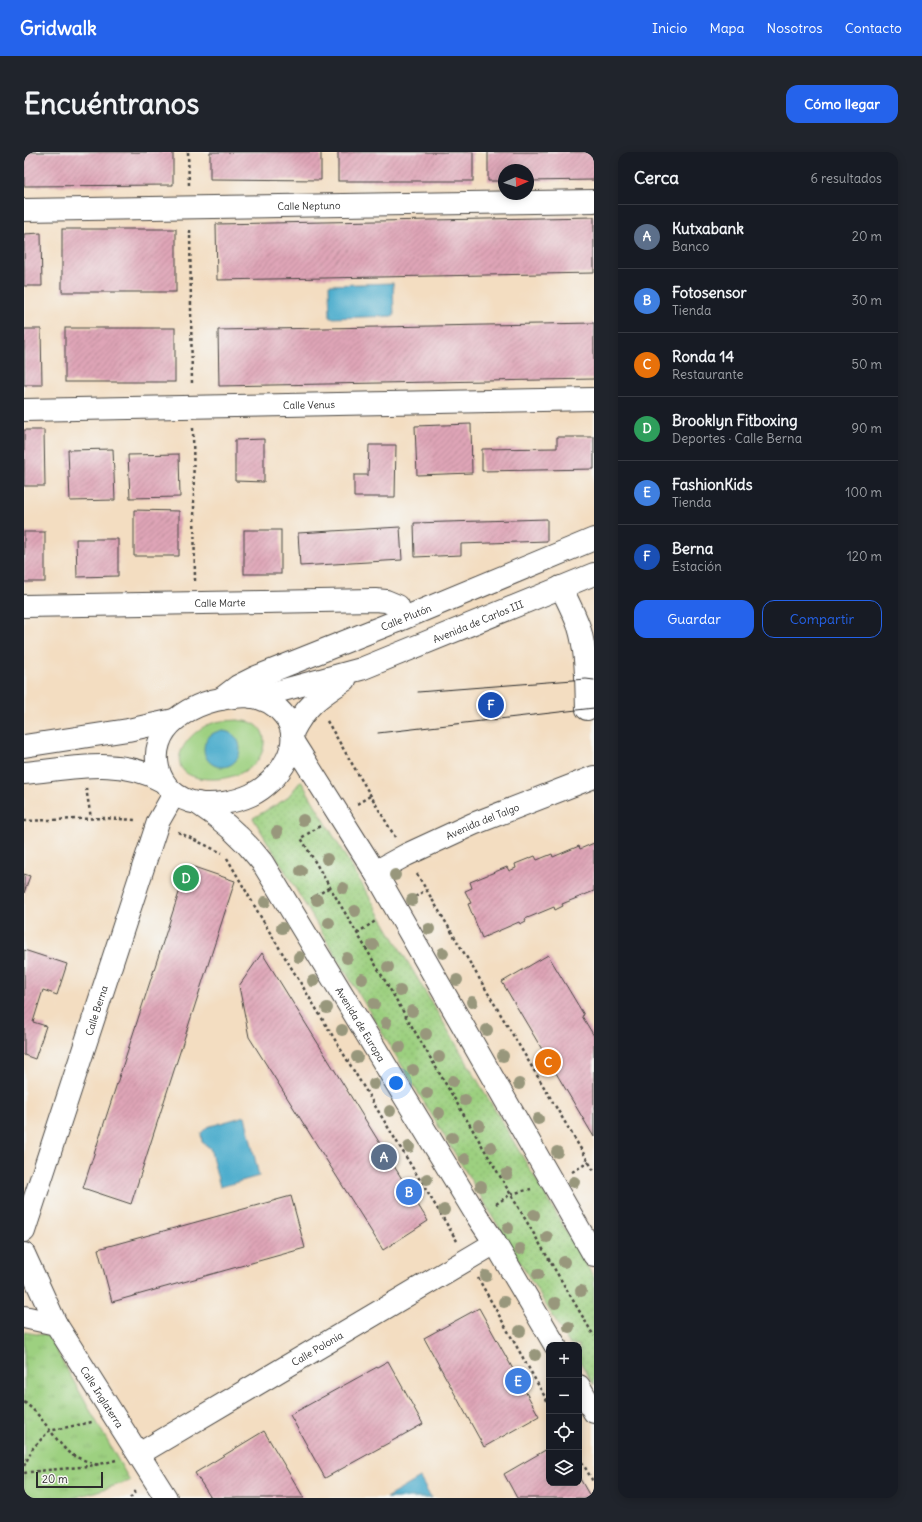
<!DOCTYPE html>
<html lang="es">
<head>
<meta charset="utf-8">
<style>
  body { margin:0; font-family:Delius,sans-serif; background:#20242c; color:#f1f3f6 }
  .controls { position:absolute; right:12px; bottom:12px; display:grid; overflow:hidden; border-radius:8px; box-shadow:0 2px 10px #0003 }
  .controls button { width:36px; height:36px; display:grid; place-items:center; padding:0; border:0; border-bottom:1px solid #363941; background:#171b24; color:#f1f3f6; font:20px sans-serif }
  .compass { position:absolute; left:474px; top:12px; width:36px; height:36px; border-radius:50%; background:#171b24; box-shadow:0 2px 10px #0003; rotate:87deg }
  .scale { position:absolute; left:12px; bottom:10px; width:67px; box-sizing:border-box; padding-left:4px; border:2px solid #2b2b2b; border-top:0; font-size:11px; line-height:14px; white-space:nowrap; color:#2b2b2b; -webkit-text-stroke:3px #f6f6f2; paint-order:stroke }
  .you { position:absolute; left:372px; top:931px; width:14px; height:14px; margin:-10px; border:3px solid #fff; border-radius:50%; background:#1a73e8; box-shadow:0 0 0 6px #1a73e833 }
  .badge { display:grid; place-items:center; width:26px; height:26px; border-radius:50%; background:#2563eb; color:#fff; font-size:13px; font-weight:700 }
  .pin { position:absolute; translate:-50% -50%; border:2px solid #fff; box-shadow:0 1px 4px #0006 }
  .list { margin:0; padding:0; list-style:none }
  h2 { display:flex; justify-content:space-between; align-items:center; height:52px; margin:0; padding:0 16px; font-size:17px }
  h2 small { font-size:13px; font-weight:400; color:#9ea1a6 }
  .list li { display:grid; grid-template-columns:26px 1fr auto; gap:12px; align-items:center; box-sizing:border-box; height:64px; padding:0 16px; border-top:1px solid #363941 }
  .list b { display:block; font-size:15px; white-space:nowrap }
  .list p { margin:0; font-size:13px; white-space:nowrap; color:#9ea1a6 }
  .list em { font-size:13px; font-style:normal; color:#9ea1a6 }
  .actions { display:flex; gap:8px; padding:12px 16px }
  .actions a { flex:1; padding:9px 0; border:1px solid #2563eb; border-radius:12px; text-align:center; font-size:14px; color:#2563eb }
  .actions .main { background:#2563eb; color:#fff }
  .icon { flex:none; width:22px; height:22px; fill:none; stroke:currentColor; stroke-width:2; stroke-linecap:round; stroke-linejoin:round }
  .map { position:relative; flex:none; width:570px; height:1346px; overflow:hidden; border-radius:12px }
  header { display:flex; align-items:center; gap:24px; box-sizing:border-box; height:56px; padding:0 20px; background:#2563eb; color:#fff }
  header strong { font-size:19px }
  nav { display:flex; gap:22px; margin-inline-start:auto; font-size:14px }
  .intro { display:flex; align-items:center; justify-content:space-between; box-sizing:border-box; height:96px; padding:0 24px }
  h1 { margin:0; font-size:28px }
  .button { padding:10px 18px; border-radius:12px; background:#2563eb; color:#fff; font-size:14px; font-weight:700 }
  main { display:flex; gap:24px; padding:0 24px }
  aside { flex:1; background:#171b24; border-radius:12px; box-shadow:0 2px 10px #0003 }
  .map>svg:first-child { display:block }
  .grass { fill:url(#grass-tufts); stroke:#647e56 }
  .park { fill:url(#park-dots); stroke:#647e56 }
  .garden { fill:#9dd080; stroke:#647e56 }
  .water { fill:#4eadcd; stroke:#3c6c7c }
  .building { fill:url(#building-hatch) }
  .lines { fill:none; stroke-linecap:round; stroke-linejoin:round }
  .minor-casing { stroke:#494642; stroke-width:24 }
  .path { stroke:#494642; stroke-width:2.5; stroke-dasharray:3 3; stroke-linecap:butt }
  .minor { stroke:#fff; stroke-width:22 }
  .tram { stroke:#2b2b2b; stroke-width:1 }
  .tree { fill:#98977c }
  .labels { text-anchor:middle; stroke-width:3; stroke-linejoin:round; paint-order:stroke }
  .street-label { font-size:10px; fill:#2b2b2b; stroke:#f6f6f2 }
</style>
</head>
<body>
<header>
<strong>Gridwalk</strong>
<nav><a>Inicio</a><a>Mapa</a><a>Nosotros</a><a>Contacto</a></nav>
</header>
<div class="intro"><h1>Encuéntranos</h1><a class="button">Cómo llegar</a></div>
<main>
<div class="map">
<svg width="570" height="1346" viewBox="0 0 570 1346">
  <defs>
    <pattern id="grass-tufts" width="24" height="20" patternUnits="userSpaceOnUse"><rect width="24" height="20" fill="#9dd080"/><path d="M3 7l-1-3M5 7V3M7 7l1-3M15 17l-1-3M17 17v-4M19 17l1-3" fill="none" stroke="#87b36f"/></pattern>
    <pattern id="park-dots" width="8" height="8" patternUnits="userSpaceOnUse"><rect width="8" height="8" fill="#9dd080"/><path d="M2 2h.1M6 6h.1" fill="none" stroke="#87b36f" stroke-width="1.8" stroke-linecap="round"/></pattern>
    <pattern id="building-hatch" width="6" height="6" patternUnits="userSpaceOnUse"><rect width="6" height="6" fill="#dfa5b7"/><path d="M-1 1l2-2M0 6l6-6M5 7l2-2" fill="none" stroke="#b58795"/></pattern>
  </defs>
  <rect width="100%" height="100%" fill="#f6f6f2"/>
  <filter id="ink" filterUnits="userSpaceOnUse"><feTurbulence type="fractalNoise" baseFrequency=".025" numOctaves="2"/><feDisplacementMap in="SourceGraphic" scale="8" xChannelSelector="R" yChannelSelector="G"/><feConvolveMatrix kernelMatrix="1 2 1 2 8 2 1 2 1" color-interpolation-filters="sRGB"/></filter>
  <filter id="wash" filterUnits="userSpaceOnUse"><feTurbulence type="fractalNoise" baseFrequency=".012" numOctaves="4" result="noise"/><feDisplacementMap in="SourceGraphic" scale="16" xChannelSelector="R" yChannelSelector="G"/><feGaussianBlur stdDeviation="0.9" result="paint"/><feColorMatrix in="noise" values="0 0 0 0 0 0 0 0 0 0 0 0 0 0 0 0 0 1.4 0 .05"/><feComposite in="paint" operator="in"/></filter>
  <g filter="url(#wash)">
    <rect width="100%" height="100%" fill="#f3ddc1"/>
    <path class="grass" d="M0 1180 24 1184 106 1329 51 1346H0Z"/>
    <path class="park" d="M277 629 570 1126V1233L555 1208V1193H546L229 666 262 647Z"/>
    <path class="garden" d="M214 568C217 569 222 569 226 570 247 577 242 603 228 614 213 626 193 629 175 626 136 618 163 580 186 572 195 568 205 569 214 568Z"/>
    <g class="water">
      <path d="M369 131 370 164 306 166 305 133Z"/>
      <circle cx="198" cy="597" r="18"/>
      <path d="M221 964 235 1024 196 1035 186 996 178 990 177 981 183 975Z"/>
      <path d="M396 1326 407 1346H362Z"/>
    </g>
    <g id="blocks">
      <g class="building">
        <path d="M0 0H149V33L0 34Z"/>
        <path d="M186 0H297V28L186 27Z"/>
        <rect x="314" y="0" width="135" height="29"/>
        <path d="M464 0H570V28L504 29V18H480V29H464Z"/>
        <path d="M570 65V121L193 128 192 72Z"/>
        <rect x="38" y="77" width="114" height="63"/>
        <path d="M17 81 18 134H0V82Z"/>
        <path d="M570 171V227L195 234 194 178Z"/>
        <rect x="41" y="176" width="110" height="54"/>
        <path d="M0 177H17L18 233H0Z"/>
        <path d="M447 272 448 321 393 323 391 274Z"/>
        <path d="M0 278H20L21 334H0Z"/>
        <path d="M533 285H570V317L458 319V297L533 296Z"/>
        <path d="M240 287V330L211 329V288Z"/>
        <path d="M345 293H372L371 345H330V323H344Z"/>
        <path d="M89 297 91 348 46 349 44 298Z"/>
        <path d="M155 302 156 345 106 346 104 303Z"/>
        <path d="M110 358 155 359V404H110Z"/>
        <path d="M523 367V389L437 392V403L391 405 390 371Z"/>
        <path d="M376 375 378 408 276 414 274 381Z"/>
        <rect x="220" y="378" width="37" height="44"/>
        <rect x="0" y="380" width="21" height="50"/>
        <path d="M52 387H94V424L53 425Z"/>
        <path d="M570 691V739L538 752 539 754 531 758 530 755 501 767 502 769 496 772 495 770 458 786 444 752 447 751 441 739 448 736 446 730 483 715 485 719 492 716 491 712 511 704 513 708 528 702 529 705 555 694 556 697Z"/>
        <path d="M164 713 211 729 107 1052 59 1036Z"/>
        <path d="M0 722 6 724 0 741Z"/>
        <path d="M0 798 43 812 33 843 19 838 9 870 22 874 11 907 0 903Z"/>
        <path d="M238 801 404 1069 359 1098 225 885 215 834Z"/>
        <path d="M524 803 560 863 558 864 570 884V985L478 830Z"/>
        <path d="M267 1044 281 1096 88 1150 74 1097Z"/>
        <path d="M455 1156 515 1264 460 1295 400 1186Z"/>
        <path d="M364 1209 399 1272 301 1326 266 1263Z"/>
        <path d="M240 1279 280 1346H187L171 1321Z"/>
        <path d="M525 1296V1331H555V1325L567 1346H493L480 1322Z"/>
      </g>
    </g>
  </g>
  <g filter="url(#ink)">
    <use href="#blocks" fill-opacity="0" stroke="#494642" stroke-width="1"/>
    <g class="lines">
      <defs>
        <g id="minor">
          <path id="s1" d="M0 58 570 49"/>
          <path id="s2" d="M0 258 570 247"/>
          <path d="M537 435C543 448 550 461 555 475 563 501 562 530 563 557"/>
          <path id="s3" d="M0 454 351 448 362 449 374 454 377 462 373 469"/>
          <path d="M222 544C237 545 249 550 259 562 284 590 254 630 227 643 212 650 189 654 173 651 131 644 119 594 151 568 171 551 197 545 222 544Z"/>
          <path id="s4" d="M228 545 252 540 337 517 570 422"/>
          <path id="s5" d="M197 547 214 534 230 526 373 469 570 387"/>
          <path d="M268 581C282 553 295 545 321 528"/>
          <path d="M269 590 351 720 570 1103"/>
          <path d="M0 594 104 578 150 568"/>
          <path d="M0 621C46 617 96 604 138 629"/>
          <path id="s6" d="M173 651C198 667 219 686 238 710L453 1064 471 1091 531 1193"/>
          <path id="s7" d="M351 720 382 703 449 672 570 625"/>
          <path id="s8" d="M0 1079 134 670 150 642"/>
          <path d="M0 1102 32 1172"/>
          <path id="s9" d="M0 1165 32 1172 142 1346"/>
          <path d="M555 1234 570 1260"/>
          <path id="s10" d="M115 1302 471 1091"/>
        </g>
      </defs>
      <use href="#minor" class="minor-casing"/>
      <g class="path">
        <path d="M164 0 165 33"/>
        <path d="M166 78 168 233"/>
        <path d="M169 276 171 429"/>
        <path d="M303 569 371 685"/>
        <path d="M62 636 67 666"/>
        <path d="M333 652 346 644"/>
        <path d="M0 669 80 666 111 668"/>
        <path d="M296 674 277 686 570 1184"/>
        <path d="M154 680 198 701"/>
        <path d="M203 706 242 774 433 1089"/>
        <path d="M393 722 570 1019"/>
        <path d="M391 745 402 738"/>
        <path d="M287 747 306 735"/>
        <path d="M333 781 353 768"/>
        <path d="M548 1020 565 1010"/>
        <path d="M472 1052 487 1042 507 1037"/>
        <path d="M454 1126 525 1252"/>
        <path d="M0 1250C18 1263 28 1284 44 1300 51 1306 64 1309 73 1313"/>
        <path d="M555 1305 570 1331"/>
        <path d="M0 1314 9 1296 25 1279 68 1270"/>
        <path d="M0 1321C31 1316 62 1317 92 1308"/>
        <path d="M106 1346 112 1339"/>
      </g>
      <use href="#minor" class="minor"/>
      <g class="tram">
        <path d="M394 540 562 527 570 528"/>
        <path d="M354 581 570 556"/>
      </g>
    </g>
    <g class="tree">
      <circle cx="279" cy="668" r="6"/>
      <circle cx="253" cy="680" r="6"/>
      <circle cx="303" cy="707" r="6"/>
      <circle cx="277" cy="719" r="6"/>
      <circle cx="371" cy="723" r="6"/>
      <circle cx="319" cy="736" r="6"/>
      <circle cx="293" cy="748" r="6"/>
      <circle cx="388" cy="748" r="6"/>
      <circle cx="241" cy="750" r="6"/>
      <circle cx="331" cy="759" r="6"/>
      <circle cx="305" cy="771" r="6"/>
      <circle cx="258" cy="776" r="6"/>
      <circle cx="405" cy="777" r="6"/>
      <circle cx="349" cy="793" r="6"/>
      <circle cx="419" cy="801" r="6"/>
      <circle cx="275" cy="805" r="6"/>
      <circle cx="323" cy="806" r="6"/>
      <circle cx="364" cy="815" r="6"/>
      <circle cx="338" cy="827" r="6"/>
      <circle cx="433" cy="828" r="6"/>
      <circle cx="289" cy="829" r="6"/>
      <circle cx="376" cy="839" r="6"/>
      <circle cx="448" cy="850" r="6"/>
      <circle cx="350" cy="852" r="6"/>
      <circle cx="303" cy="856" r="6"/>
      <circle cx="388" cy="859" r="6"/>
      <circle cx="362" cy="871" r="6"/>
      <circle cx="318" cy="878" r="6"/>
      <circle cx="463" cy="878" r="6"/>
      <circle cx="402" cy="882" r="6"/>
      <circle cx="376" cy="895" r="6"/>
      <circle cx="479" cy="904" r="6"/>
      <circle cx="333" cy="905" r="6"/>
      <circle cx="415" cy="905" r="6"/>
      <circle cx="389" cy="918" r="6"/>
      <circle cx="429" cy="929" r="6"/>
      <circle cx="350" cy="932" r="6"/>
      <circle cx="495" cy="932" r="6"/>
      <circle cx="403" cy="941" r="6"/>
      <circle cx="441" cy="948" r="6"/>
      <circle cx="366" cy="959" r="6"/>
      <circle cx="415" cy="961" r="6"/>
      <circle cx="514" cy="967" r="6"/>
      <circle cx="455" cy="973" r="6"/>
      <circle cx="428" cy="986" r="6"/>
      <circle cx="385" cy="995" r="6"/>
      <circle cx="467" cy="995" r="6"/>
      <circle cx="533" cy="1000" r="6"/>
      <circle cx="441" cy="1007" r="6"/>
      <circle cx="483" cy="1022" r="6"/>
      <circle cx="403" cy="1027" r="6"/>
      <circle cx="550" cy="1030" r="6"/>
      <circle cx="457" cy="1034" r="6"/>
      <circle cx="420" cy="1058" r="6"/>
      <circle cx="510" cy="1063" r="6"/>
      <circle cx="484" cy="1076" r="6"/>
      <circle cx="523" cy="1085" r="6"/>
      <circle cx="496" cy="1097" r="6"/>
      <circle cx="540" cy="1110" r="6"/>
      <circle cx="514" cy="1122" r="6"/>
      <circle cx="462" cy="1124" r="6"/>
      <circle cx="557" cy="1139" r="6"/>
      <circle cx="480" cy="1150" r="6"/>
      <circle cx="531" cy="1151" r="6"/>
      <circle cx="545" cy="1175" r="6"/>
      <circle cx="496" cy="1179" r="6"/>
      <circle cx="511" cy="1203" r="6"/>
    </g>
  </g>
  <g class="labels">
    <g class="street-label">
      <text dy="4" stroke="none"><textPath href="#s1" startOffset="285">Calle Neptuno</textPath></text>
      <text dy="4" stroke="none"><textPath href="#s2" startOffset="285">Calle Venus</textPath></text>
      <text dy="4" stroke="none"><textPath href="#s3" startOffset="196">Calle Marte</textPath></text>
      <text dy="4" stroke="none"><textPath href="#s5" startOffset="203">Calle Plutón</textPath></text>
      <text dy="4" stroke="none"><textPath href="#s4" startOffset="239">Avenida de Carlos III</textPath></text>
      <text dy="4" stroke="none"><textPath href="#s7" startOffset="119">Avenida del Talgo</textPath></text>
      <text dy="4" stroke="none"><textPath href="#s8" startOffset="232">Calle Berna</textPath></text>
      <text dy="4" stroke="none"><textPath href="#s6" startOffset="278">Avenida de Europa</textPath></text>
      <text dy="4" stroke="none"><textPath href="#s10" startOffset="207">Calle Polonia</textPath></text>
      <text dy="4" stroke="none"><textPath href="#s9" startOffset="119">Calle Inglaterra</textPath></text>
    </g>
  </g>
</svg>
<div class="controls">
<button>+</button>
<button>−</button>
<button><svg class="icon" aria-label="locate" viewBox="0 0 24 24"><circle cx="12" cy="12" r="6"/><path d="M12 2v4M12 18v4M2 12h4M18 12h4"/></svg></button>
<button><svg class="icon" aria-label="layers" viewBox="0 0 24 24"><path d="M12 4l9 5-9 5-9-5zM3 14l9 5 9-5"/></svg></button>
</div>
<svg class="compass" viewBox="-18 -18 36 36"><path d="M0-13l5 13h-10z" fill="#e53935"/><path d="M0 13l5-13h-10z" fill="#9ea1a6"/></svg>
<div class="scale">20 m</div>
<div class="you"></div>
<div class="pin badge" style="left:360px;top:1005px;background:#5c6f8a">A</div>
<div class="pin badge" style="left:385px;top:1040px;background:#3f7fe0">B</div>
<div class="pin badge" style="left:524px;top:910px;background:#e8710a">C</div>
<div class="pin badge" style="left:162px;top:726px;background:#2e9e5b">D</div>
<div class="pin badge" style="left:494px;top:1229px;background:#3f7fe0">E</div>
<div class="pin badge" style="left:467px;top:553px;background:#1a4fb4">F</div>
</div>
<aside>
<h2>Cerca<small>6 resultados</small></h2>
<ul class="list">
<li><span class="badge" style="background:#5c6f8a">A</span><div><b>Kutxabank</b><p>Banco</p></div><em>20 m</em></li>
<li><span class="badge" style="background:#3f7fe0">B</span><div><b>Fotosensor</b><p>Tienda</p></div><em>30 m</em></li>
<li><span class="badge" style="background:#e8710a">C</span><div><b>Ronda 14</b><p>Restaurante</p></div><em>50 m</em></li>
<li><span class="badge" style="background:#2e9e5b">D</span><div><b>Brooklyn Fitboxing</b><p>Deportes · Calle Berna</p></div><em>90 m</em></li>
<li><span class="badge" style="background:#3f7fe0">E</span><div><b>FashionKids</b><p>Tienda</p></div><em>100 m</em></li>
<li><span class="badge" style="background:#1a4fb4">F</span><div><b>Berna</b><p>Estación</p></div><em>120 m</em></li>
</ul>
<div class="actions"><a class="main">Guardar</a><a>Compartir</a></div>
</aside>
</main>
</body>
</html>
